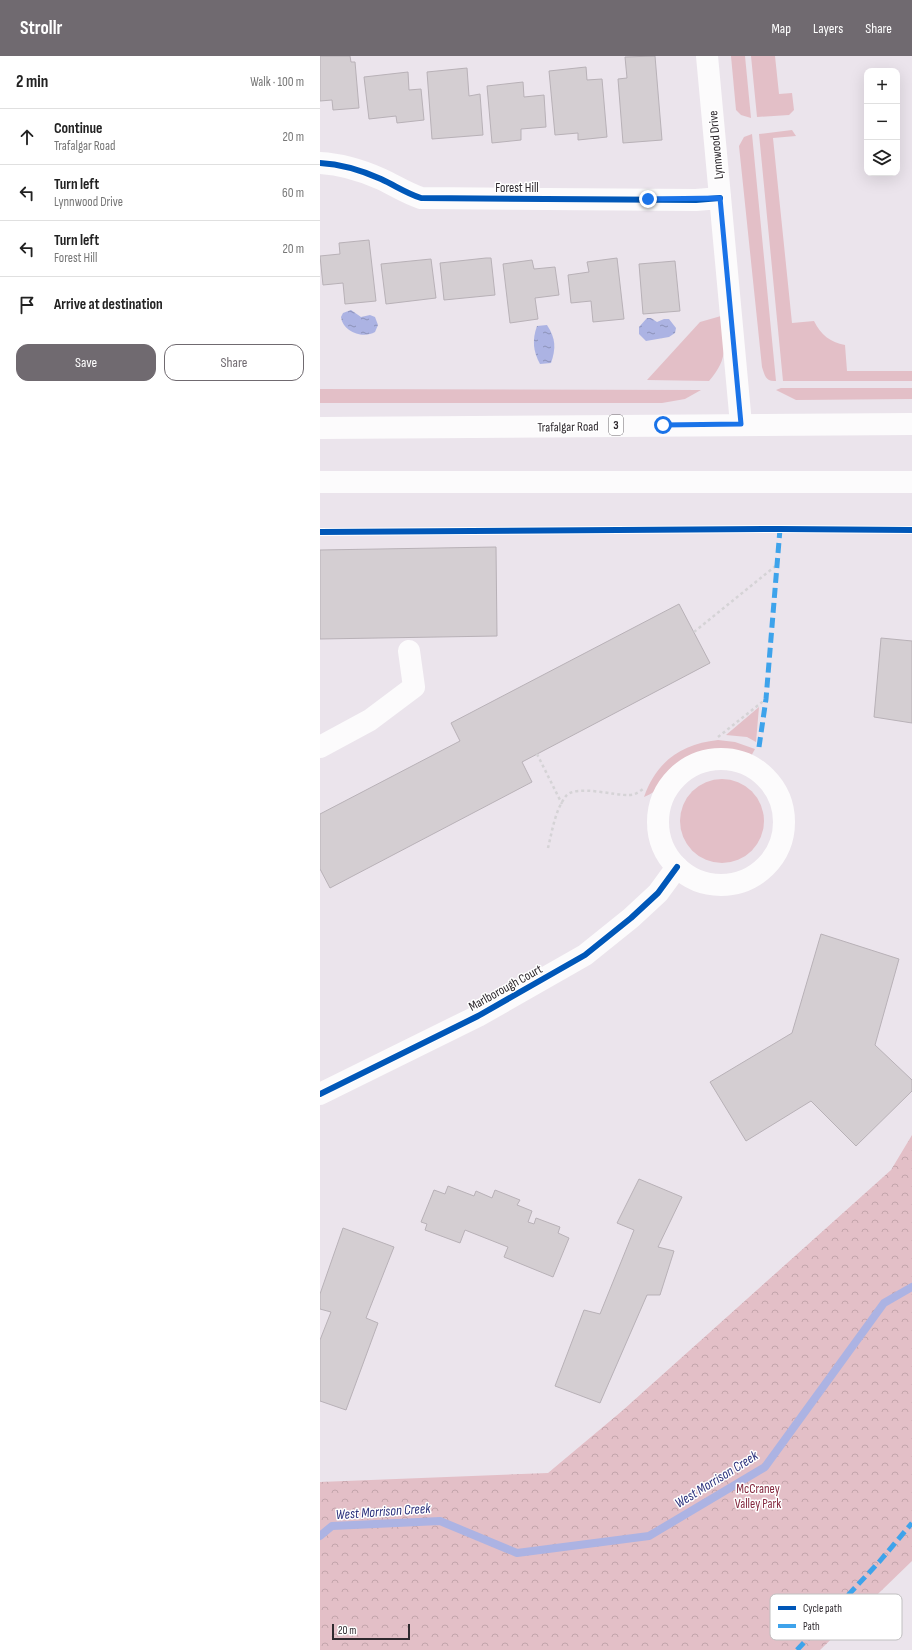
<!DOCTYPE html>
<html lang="en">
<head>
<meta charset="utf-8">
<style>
  body { margin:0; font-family:"Sofia Sans Condensed",sans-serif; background:#f6f6f6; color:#222 }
  .controls { position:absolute; right:12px; top:12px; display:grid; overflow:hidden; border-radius:8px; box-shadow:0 4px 16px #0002 }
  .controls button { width:36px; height:36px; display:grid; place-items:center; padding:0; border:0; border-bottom:1px solid #e0e0e0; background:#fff; color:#222; font:20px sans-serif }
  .scale { position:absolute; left:12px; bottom:10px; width:78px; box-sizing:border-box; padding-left:4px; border:2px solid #2e292e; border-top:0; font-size:11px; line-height:14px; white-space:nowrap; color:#2e292e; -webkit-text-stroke:3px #fff; paint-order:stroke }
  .stop { position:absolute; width:12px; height:12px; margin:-9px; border:3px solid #1a73e8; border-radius:50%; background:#fff }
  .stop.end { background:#1a73e8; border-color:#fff; box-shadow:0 1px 4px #0008 }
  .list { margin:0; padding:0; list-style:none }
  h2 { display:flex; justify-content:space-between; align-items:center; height:52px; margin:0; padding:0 16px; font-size:17px }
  h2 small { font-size:13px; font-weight:400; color:#767676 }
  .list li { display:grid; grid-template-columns:26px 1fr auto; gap:12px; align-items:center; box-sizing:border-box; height:56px; padding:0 16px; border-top:1px solid #e0e0e0 }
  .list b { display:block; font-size:15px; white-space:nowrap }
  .list p { margin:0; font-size:13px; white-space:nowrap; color:#767676 }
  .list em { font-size:13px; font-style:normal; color:#767676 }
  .actions { display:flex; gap:8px; padding:12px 16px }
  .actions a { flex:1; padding:9px 0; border:1px solid #706a70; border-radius:12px; text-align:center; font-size:14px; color:#706a70 }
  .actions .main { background:#706a70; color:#fff }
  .icon { flex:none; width:22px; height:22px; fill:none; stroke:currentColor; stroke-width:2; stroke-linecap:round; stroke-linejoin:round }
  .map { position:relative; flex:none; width:592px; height:1594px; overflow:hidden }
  header { display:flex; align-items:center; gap:24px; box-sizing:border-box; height:56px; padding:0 20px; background:#706a70; color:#fff }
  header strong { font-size:19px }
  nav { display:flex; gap:22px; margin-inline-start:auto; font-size:14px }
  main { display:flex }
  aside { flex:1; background:#fff }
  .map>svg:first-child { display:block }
  .green { fill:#e3bfc7 }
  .forest { fill:url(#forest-crowns) }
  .water { fill:url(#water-ripples) }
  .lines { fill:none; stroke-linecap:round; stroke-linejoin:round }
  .stream { stroke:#acb3e3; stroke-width:8 }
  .building { fill:#d4ced2; stroke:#b8b1b7 }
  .path { stroke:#d5d3d6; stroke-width:2.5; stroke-dasharray:3 3; stroke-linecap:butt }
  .minor { stroke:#fcfbfc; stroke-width:22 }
  .major { stroke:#fcfbfc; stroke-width:22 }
  .quiet { stroke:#3ea3eb; stroke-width:5; stroke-dasharray:10 5; stroke-linecap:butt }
  .cycleway-casing { stroke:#fff; stroke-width:8 }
  .cycleway { stroke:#0057b8; stroke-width:6 }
  .route { stroke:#1a73e8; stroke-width:5 }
  .labels { text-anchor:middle; stroke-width:3; stroke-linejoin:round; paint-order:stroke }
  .shield { fill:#fff; stroke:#6d696d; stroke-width:1 }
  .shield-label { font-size:12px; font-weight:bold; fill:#2e292e }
  .street-label { font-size:13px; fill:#2e292e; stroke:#fff }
  .park-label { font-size:13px; fill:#83283e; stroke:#fff }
  .water-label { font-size:14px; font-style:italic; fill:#2b317c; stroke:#fff }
  .key { fill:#fff; stroke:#c0bfc0; stroke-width:1 }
  .key-label { font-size:11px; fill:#2e292e }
</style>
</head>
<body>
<header>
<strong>Strollr</strong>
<nav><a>Map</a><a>Layers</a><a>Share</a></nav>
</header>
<main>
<aside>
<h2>2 min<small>Walk · 100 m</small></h2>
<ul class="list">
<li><svg class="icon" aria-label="ahead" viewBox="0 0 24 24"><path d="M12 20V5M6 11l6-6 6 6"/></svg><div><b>Continue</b><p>Trafalgar Road</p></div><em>20 m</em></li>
<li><svg class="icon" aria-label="left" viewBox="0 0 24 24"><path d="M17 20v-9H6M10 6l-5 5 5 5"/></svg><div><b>Turn left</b><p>Lynnwood Drive</p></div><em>60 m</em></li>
<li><svg class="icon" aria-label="left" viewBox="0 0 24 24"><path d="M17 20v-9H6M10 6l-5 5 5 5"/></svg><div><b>Turn left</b><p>Forest Hill</p></div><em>20 m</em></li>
<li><svg class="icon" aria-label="arrive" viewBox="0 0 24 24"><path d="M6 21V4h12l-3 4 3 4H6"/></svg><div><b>Arrive at destination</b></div></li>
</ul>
<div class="actions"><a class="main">Save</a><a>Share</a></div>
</aside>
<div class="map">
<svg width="592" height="1594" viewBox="0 0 592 1594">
  <defs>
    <pattern id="forest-crowns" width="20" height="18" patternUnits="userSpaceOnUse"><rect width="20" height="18" fill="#e3bfc7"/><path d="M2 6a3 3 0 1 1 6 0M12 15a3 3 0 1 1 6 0" fill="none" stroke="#c3a4ab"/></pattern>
    <pattern id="water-ripples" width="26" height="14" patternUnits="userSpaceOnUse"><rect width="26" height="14" fill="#acb3e3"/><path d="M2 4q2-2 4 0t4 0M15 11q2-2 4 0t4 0" fill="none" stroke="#8c92b8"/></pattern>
  </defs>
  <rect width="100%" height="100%" fill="#ebe4ec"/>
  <g class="green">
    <path d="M411 0H425L431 62 421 59 416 54Z"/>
    <path d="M431 0H455L459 38 472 37 474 54 469 59 437 61Z"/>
    <path d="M472 74 476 80 453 82 472 267 494 265C501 279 510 286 525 289L527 315H592V325H463L439 78Z"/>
    <path d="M432 78 456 325C446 326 445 320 442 311L419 90 424 81Z"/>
    <path d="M401 260C404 289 410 301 389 325L327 324 380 266Z"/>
    <path d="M461 332H592V343L476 344 456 334Z"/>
    <path d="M0 333 381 334 365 343 342 347H0Z"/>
    <path d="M439 651 436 686 427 681 406 679Z"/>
    <path d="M398 684 415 686 435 693 430 702C401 691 373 695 350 717 338 729 341 734 324 741 336 706 361 688 398 684Z"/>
    <circle cx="402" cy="765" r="42"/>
  </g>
  <path class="forest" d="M592 1079V1505L500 1594H0V1426L228 1417 302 1355 571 1114Z"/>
  <g class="water">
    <path d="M31 254 41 261 50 259 55 261 58 269 55 276C43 283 23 276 21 261L23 257Z"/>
    <path d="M327 262H331L337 266 344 263H349L356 272 355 277 349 281 326 285 319 278V271Z"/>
    <path d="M227 269C236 283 236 292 231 307L220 308C213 295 212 284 217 270Z"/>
  </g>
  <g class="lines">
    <path class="stream" d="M0 1480 12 1470 120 1465 197 1497 329 1480 445 1411 564 1247 592 1231"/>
  </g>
  <g class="building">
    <path d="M0 0H30L31 6H35L39 52 13 54 12 44 0 45Z"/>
    <path d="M335 0 342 84 303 87 298 23 307 22 305 1Z"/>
    <path d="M266 11 267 24 282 23 287 81 258 84V77L235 79 229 15Z"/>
    <path d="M147 12 149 40 160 38 163 79 112 83 107 16Z"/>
    <path d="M88 16 89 34 101 33 104 64 77 67 76 60 49 63 44 21Z"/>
    <path d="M203 26 204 41 224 39 226 71 201 73V84L172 87 167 30Z"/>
    <path d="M49 184 56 245 25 248 23 227 3 229 0 200 20 198 19 187Z"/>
    <path d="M166 202H171L175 239 124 244 120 207Z"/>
    <path d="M297 202 304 263 273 266 271 245 251 247 248 219 269 216 267 206Z"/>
    <path d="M111 203 116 242 66 248 61 208Z"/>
    <path d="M212 204 214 213 235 211 239 239 215 242 218 263 190 267 183 208Z"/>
    <path d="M355 205 360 255 323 258 319 208Z"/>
    <path d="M176 491 177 580 0 583V494Z"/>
    <path d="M359 548 390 607 202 706 212 726 10 832 0 813V758L140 685 131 667Z"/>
    <path d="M561 582 592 585V667L554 661Z"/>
    <path d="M501 878 579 903 555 989 592 1024V1035L536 1090 491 1045 426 1085 390 1026 472 977Z"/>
    <path d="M319 1123 362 1141 338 1191 354 1195 340 1239H327L280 1347 235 1330 264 1254 280 1258 314 1174 297 1167Z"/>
    <path d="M128 1130 154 1140 156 1135 172 1142 175 1134 200 1144 197 1149 212 1155 208 1166 214 1168 216 1162 240 1171 238 1177 249 1182 233 1221 184 1201 188 1191 145 1174 140 1187 105 1174 107 1168 101 1166 114 1134 125 1138Z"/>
    <path d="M23 1172 74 1191 46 1262 58 1267 26 1354 0 1345V1284L11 1256 0 1253V1238Z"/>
  </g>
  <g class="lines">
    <g class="path">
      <path d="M374 576 458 508"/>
      <path d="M398 681 446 643"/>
      <path d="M217 698 242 748"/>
      <path d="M228 792C232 776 235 754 246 740 256 728 295 740 309 739 315 739 319 736 323 733"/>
    </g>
    <g class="minor">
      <path d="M387 0 421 368"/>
      <path d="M0 107C20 108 43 115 61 123 76 130 86 137 101 142L376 144 400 142"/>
      <path d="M0 691 50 664 94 631 89 595"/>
      <circle cx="401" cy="766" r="63"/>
      <path d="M0 1038 158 960 265 899 311 862 338 837 357 811"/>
    </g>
    <g class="major">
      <path d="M0 372 592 368"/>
      <path d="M0 426H592"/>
    </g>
    <g class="quiet">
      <path d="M439 691 446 643 460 473"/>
      <path d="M477 1594 559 1506 592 1467"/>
    </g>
    <defs>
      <g id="cycleway">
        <path d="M0 107C20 108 43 115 61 123 76 130 86 137 101 142L376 144 400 142"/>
        <path d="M0 476 460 473 592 474"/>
        <path d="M0 1038 158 960 265 899 311 862 338 837 357 811"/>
      </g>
    </defs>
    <use href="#cycleway" class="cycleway-casing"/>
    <use href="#cycleway" class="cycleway"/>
  </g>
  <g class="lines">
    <path class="route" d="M328 143 400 142 421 368 343 369"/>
  </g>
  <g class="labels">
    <rect class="shield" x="289" y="359" width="14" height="20" rx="3"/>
    <g class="shield-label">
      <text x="296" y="373">3</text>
    </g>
    <g class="street-label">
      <text transform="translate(395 89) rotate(-95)" y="5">Lynnwood Drive</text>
      <text x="197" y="136">Forest Hill</text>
      <text transform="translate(248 370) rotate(-1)" y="5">Trafalgar Road</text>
      <text transform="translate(185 931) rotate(-29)" y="5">Marlborough Court</text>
    </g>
    <g class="park-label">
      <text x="438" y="1437">McCraney<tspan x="438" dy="15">Valley Park</tspan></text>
    </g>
    <g class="water-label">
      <text transform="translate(396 1423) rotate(-32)" y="5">West Morrison Creek</text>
      <text transform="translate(63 1455) rotate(-4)" y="5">West Morrison Creek</text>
    </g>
  </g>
  <rect x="450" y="1538" width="132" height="46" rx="6" class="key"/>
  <rect x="458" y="1550" width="18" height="4" fill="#0057b8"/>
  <rect x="458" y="1568" width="18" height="4" fill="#3ea3eb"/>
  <g class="key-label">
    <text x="483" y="1556">Cycle path</text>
    <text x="483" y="1574">Path</text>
  </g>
</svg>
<div class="controls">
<button>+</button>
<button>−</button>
<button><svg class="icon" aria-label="layers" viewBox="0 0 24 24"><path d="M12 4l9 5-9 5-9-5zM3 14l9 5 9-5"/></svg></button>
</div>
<div class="scale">20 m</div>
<div class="stop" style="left:343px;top:369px"></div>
<div class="stop end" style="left:328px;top:143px"></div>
</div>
</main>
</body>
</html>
